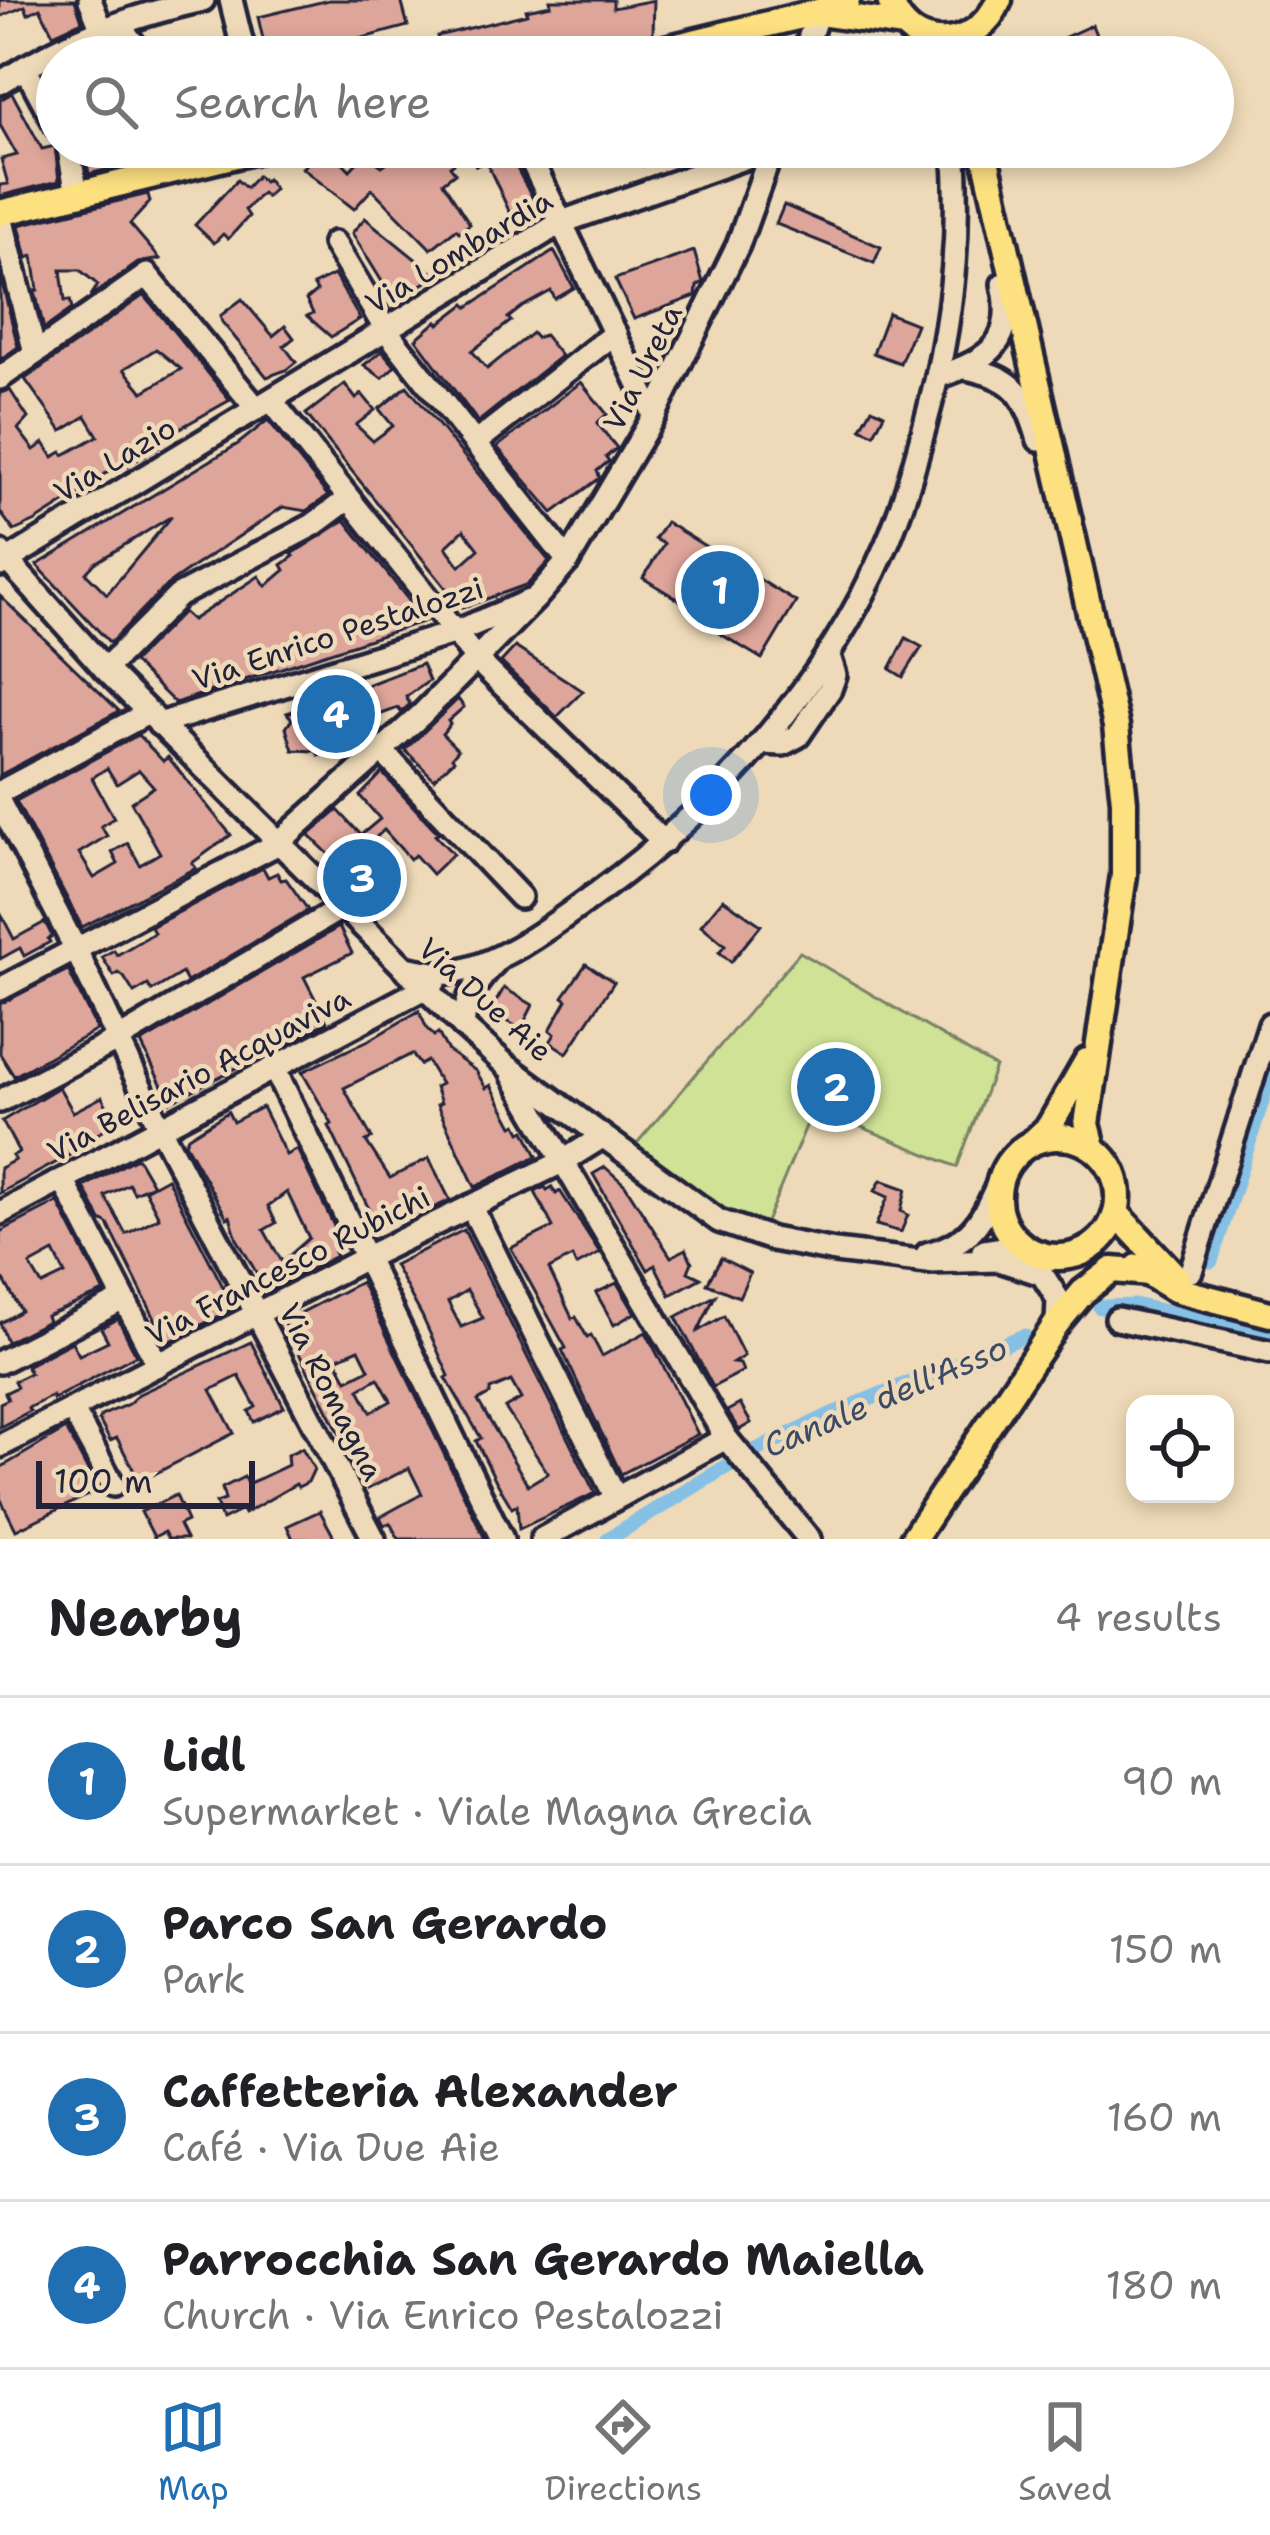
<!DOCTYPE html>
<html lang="en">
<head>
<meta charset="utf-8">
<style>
  body { margin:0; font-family:"Shantell Sans",sans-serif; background:#f6f6f6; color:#202124 }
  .controls { position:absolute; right:36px; bottom:36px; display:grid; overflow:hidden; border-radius:24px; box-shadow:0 6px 18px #0003 }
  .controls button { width:108px; height:108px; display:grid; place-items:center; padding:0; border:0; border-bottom:3px solid #e0e0e0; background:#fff; color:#202124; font:60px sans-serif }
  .scale { position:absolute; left:36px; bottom:30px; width:219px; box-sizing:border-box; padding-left:12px; border:6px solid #22223b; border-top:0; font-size:33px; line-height:42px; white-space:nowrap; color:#22223b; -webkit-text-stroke:9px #eedab8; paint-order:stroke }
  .you { position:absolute; left:711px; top:795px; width:42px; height:42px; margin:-30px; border:9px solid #fff; border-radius:50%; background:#1a73e8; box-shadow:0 0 0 18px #1a73e833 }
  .badge { display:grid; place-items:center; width:78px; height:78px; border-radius:50%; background:#1f6fb2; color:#fff; font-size:39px; font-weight:700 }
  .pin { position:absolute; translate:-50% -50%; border:6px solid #fff; box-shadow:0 3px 12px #0006 }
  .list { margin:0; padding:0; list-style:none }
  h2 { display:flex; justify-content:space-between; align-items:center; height:156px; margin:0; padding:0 48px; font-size:51px }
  h2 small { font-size:39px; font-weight:400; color:#757577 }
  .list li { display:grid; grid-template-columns:78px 1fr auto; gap:36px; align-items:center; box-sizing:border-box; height:168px; padding:0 48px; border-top:3px solid #e0e0e0 }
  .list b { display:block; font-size:45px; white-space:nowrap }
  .list p { margin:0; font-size:39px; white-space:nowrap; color:#757577 }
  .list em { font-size:39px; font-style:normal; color:#757577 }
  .icon { flex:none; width:66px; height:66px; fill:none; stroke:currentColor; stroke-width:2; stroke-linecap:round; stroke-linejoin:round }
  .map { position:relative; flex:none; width:1270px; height:1539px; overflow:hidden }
  .search { position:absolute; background:#fff; box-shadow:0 6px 18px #0003; left:36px; right:36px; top:36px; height:132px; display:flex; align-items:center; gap:30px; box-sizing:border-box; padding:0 42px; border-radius:66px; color:#757577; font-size:45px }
  .sheet { height:828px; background:#fff }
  nav { display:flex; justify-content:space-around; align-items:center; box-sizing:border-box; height:168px; border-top:3px solid #e0e0e0; background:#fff; font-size:33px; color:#757577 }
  nav a { display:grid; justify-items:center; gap:6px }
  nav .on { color:#1f6fb2 }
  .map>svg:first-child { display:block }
  .green { fill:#d0e296; stroke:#798268; stroke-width:3 }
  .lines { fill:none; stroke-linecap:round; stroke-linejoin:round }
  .canal { stroke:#86c1e5; stroke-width:15 }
  .building { fill:#dea59a; stroke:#22223b; stroke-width:3; fill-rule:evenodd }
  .minor-casing { stroke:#22223b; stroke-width:30 }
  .major-casing { stroke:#22223b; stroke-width:33 }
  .minor { stroke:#eedab8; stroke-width:21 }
  .major { stroke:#fde080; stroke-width:24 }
  .labels { text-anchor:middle; stroke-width:9; stroke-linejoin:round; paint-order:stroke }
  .street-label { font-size:30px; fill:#22223b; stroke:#eedab8 }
  .water-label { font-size:33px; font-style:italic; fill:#3b4a66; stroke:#eedab8 }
</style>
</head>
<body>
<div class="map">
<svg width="1270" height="1539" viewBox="0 0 1270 1539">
  <rect width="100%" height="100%" fill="#eedab8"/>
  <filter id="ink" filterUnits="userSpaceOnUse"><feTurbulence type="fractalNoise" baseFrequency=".00833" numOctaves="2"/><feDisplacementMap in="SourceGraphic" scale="24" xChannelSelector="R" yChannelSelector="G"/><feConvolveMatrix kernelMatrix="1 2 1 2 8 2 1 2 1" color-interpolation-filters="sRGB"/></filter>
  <g filter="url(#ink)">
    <path class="green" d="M800 952 995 1067 957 1167 814 1107 764 1227 710 1203 632 1149Z"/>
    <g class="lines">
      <g class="canal">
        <path d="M1211 1261 1270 1076"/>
        <path d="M1100 1307 1138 1306 1270 1334"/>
        <path d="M746 1455 830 1415 1024 1336"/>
        <path d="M608 1539 729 1465"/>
      </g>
    </g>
    <g class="building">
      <path d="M0 0H75L82 21 53 34 40 8 28 14 25 6 0 17Z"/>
      <path d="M329 0H401L408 26 292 57 291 53 267 57 258 17Z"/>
      <path d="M550 0H613V8L654 0 653 35 575 57H412V53L439 46 437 36 527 14 526 10 551 5Z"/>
      <path d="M1092 25 1102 50 1084 57 1054 55 1050 44Z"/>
      <path d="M12 93 42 149 55 146 59 181 0 196V185L8 184 1 159 17 155 0 125V100Z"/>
      <path d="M122 147H198L89 174 86 157Z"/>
      <path d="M410 147H506L541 215 516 226 486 161 476 166 469 153 450 166 455 173 443 182 470 224 459 232 456 229 431 249 372 189 354 209 302 168 324 149 332 151 350 170 365 154 382 166Z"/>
      <path d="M631 147H693L694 150 643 166 638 165Z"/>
      <path d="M257 176 264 182 267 179 274 189 266 197 262 193 245 210 249 216 228 239 223 234 214 243 195 225 237 180 246 188Z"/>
      <path d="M148 194 150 202 130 224 160 259 138 263 90 297 98 285 80 270H61L65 301 70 300 72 309 44 329 35 291 38 290 33 256 27 258 19 225Z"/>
      <path d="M784 205 881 247 874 263 776 224Z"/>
      <path d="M365 218 434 274 428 281 394 301 352 233Z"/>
      <path d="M554 251 574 288 555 299 551 291 522 307 508 318 511 321 472 351 487 369 532 333 536 338 544 335 561 356 478 422 416 339 437 321 439 324 465 304 468 307Z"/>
      <path d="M694 251 703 282 697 286 696 296 634 319 615 279Z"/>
      <path d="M0 275 18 347 0 360Z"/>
      <path d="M334 275 360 319 331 337 307 316 313 313 306 300 317 291 313 285Z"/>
      <path d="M144 295 230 400 161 439 164 443 121 470 117 467 89 483 91 486 36 521 14 531 0 512V393L10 390 28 418 18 429 34 450 44 443 53 457 62 452 64 455 98 436 86 416 62 431 25 379ZM156 349 181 369 143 392 124 369Z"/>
      <path d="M242 299 273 336 285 326 294 338 284 346 296 362 286 370 267 377 222 322 220 316Z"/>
      <path d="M888 313 916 324 900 363 873 353Z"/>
      <path d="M382 351 395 366 382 378 364 365Z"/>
      <path d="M581 382 607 414 597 423 617 448 606 457 609 461 597 471 600 478 553 513 497 447Z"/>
      <path d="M345 384 356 399 362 394 375 410 356 425 373 441 393 426 379 409 407 386 549 561 528 584 462 608 306 414ZM464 530 479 549 460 566 446 547Z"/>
      <path d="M872 408 884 414 874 434 861 428Z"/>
      <path d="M268 420 328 496 306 511 283 507 193 567 167 585 110 643 37 565 238 444ZM172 516 107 594 86 573 95 563Z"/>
      <path d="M345 520 425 621 175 703 133 662 183 612 192 620 259 576 266 586 285 570 282 565 294 556 292 554Z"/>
      <path d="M666 522 796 602 762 659 719 633 723 627 643 578 664 544 655 539Z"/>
      <path d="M0 596 119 711 0 775Z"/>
      <path d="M906 638 922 647 903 677 890 669Z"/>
      <path d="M515 647 583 691 557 717 501 662Z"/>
      <path d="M422 664 429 681 406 697 410 704 401 712 398 708 349 726 351 731 338 738 331 751 319 755 316 751 293 750 286 728 292 719 287 713 302 708 301 704 346 693Z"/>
      <path d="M458 699 464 707 448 721 450 724 442 734 458 750 452 757 454 760 434 779 405 750Z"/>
      <path d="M138 735 163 761 168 757 231 835 192 863 196 868 82 927 16 801ZM107 768 117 784 139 770 154 787 131 802 160 853 140 865 128 843 112 852 118 864 94 878 79 853 107 836 101 826 114 818 92 778Z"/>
      <path d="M382 773 438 833 435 835 453 854 432 874 415 855 410 859 384 830 367 846 383 868 363 887 309 835 338 810 361 835 380 819 360 796Z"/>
      <path d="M263 868 268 877 277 873 281 880 286 879 308 910 187 982 182 973 152 991 148 985 134 993 124 977 119 973 114 976 102 957 114 950 117 955 154 933 151 927Z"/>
      <path d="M723 899 761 925 731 962 719 952 725 945 701 925Z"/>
      <path d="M0 912 14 939 45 922 52 936 48 939 50 942 24 956 20 948 0 959Z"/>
      <path d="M339 927 352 953 304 977 327 1022 170 1102 141 1043Z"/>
      <path d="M586 964 614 982 567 1053 550 1042 555 1034 550 1030 567 1000 563 997Z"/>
      <path d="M68 970 97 1030 14 1076 0 1054V1004Z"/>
      <path d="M504 988 533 1005 521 1029 490 1012Z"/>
      <path d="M419 1011 427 1029 434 1036 438 1033 448 1051 476 1071 486 1088 491 1085 513 1126 517 1124 521 1132 525 1130 537 1156 475 1187 437 1105 441 1103 435 1087 441 1084 427 1061 420 1065 412 1054 344 1088 372 1138 366 1141 390 1178 429 1158 450 1200 423 1213 421 1209 412 1214 410 1211 378 1228 329 1126 332 1124 302 1072 373 1038Z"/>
      <path d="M59 1087 73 1112 102 1097 115 1121 88 1141 90 1144 0 1193V1168L15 1160 12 1156 19 1152 2 1121Z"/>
      <path d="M262 1107 286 1155 297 1149 344 1247 334 1252 336 1256 269 1290 261 1289 263 1284 237 1239 230 1216 227 1218 185 1143 188 1137 228 1112 233 1122ZM287 1192 309 1238 282 1262 264 1230 276 1223 268 1206Z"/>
      <path d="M134 1159H138L153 1185 134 1193 129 1184 105 1196 126 1234 159 1217 145 1190 167 1178 234 1308 167 1343 108 1224 101 1220 84 1187Z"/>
      <path d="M605 1167 625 1185 671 1257 686 1249 692 1262 688 1272 701 1278 670 1295 655 1265 648 1270 593 1174Z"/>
      <path d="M881 1180 906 1189 901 1211 908 1215 901 1232 876 1225 888 1197 875 1191Z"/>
      <path d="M545 1187 547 1190 552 1187 556 1194 560 1191 600 1253 576 1266 572 1257 549 1269 572 1318 576 1317 587 1337 591 1335 602 1356 646 1332 698 1434 621 1474 562 1350 566 1348 511 1248 553 1227 535 1192Z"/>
      <path d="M58 1202 104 1292 46 1316 48 1321 7 1342 0 1323 21 1311 4 1280 0 1282V1232ZM54 1252 65 1274 42 1285 30 1265Z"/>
      <path d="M464 1230 595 1493 519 1529 517 1505 512 1508 496 1481 476 1441 481 1438 446 1378 449 1376 422 1316 394 1265ZM467 1290 483 1318 461 1327 448 1302ZM511 1381 521 1399 505 1408 548 1473 528 1485 478 1401 490 1394V1390Z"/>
      <path d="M721 1258 750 1273 739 1297 707 1284Z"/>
      <path d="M361 1282 404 1371 485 1539H399L390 1523 384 1525 380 1517 422 1494 409 1468 368 1489 283 1322ZM359 1349 369 1369 347 1380 336 1359ZM378 1378 391 1401 371 1412 359 1389Z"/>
      <path d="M617 1283 635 1313 614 1325 596 1293Z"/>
      <path d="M715 1296 698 1331 724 1316 744 1356 733 1363 740 1364 743 1371 713 1387 676 1317Z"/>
      <path d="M118 1319 136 1355 53 1399 52 1396 28 1408 30 1411 0 1427V1403L8 1399 5 1393 17 1387 14 1381 30 1373 26 1366 72 1342 79 1355 108 1341 101 1328Z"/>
      <path d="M251 1342 284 1407 254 1422 249 1411 256 1407 239 1376 211 1390 234 1433 131 1486 126 1476 134 1471 117 1438 110 1441 99 1420 101 1416 128 1404 139 1394Z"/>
      <path d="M740 1404 751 1423 739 1430 727 1411Z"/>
      <path d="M66 1429 98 1490 16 1530 0 1498V1468Z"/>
      <path d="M302 1448 314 1469 308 1482 298 1487 296 1484 244 1514 242 1510 222 1520 216 1503 225 1500 222 1488 244 1477 247 1484 261 1478 288 1465 287 1455Z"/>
      <path d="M176 1495 187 1521 179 1525 186 1539H168L164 1532 154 1537 141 1512Z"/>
      <path d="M320 1511 335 1539H293L287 1526Z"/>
    </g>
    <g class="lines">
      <defs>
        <g id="minor">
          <path d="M90 0 102 30"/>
          <path d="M231 0 245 57"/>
          <path d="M119 24 143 57"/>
          <path d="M803 57 818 12"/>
          <path d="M25 67 57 127"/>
          <path d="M0 83C65 40 127 17 203 0"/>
          <path d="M525 147 654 416"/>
          <path d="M69 149 77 195"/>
          <path d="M0 213 35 353"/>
          <path d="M334 243 386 330 568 561"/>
          <path d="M965 368C1014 377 1025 393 1039 440"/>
          <path d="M939 376C990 361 1016 340 1003 284"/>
          <path d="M0 378 147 275 257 409"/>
          <path d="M271 400 477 660 664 842"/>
          <path d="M475 443 615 333"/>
          <path d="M0 552 105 669 463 1026 507 1066 719 1221 772 1239 835 1251 928 1262 999 1260 1042 1274 1058 1299 1057 1323"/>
          <path d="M0 565 562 222 772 148"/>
          <path d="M105 669 178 596 313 525 348 499"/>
          <path d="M159 724 453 633 529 601"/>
          <path d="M761 743 783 744 798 736 830 689 835 675 828 653"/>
          <path d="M382 751 520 897"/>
          <path d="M0 792 148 713"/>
          <path d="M0 803 76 950 160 1128 374 1539"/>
          <path d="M404 968C418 970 434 975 449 973 502 966 557 922 600 891 721 803 826 685 886 546 903 507 914 466 925 425 950 334 962 242 954 147"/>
          <path d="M0 989 277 844 421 715 535 599 568 561 654 416 738 245 773 147"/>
          <path d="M463 1026C466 995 477 981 498 959"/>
          <path d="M274 1068 502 1539"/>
          <path d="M513 1076 726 1438 809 1539"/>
          <path d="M0 1101 119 1039 343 907"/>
          <path d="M63 1180 158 1365"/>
          <path d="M471 1206 616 1498"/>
          <path d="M0 1213 434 983"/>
          <path d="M983 1251 1021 1245"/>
          <path d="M927 1254C974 1242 983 1218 1001 1177"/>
          <path d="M1191 1271 1270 1024"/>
          <path d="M1117 1319 1270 1352"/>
          <path d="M0 1362 124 1299"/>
          <path d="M73 1411 113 1485"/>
          <path d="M0 1446 365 1258 562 1162 602 1137"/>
          <path d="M542 1539 726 1438"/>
        </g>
        <g id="major">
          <path d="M890 0C908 58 978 52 999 0"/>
          <path d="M820 13 904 25"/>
          <path d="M632 57 818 12 847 0"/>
          <path d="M983 147 1116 726 1124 801V875L1087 1124 1093 1147"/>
          <path d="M0 213 269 147"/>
          <circle cx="1058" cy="1197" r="60"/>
          <path d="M1034 1141 1049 1127 1087 1061"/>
          <path d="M1117 1214 1176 1277"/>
          <path d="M1138 1267 1174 1289 1270 1314"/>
          <path d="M913 1539 1057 1323 1083 1292 1112 1270 1151 1273"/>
        </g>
      </defs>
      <use href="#minor" class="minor-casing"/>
      <use href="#major" class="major-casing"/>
      <use href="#minor" class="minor"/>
      <use href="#major" class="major"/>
    </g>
  </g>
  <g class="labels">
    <g class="street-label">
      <text transform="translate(459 252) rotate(-31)" y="10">Via Lombardia</text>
      <text transform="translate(643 368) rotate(-63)" y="10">Via Ureta</text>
      <text transform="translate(115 460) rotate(-31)" y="10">Via Lazio</text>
      <text transform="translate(338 634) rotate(-18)" y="10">Via Enrico Pestalozzi</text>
      <text transform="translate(485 1000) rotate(42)" y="10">Via Due Aie</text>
      <text transform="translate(199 1075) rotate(-28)" y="10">Via Belisario Acquaviva</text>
      <text transform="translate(288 1266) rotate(-27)" y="10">Via Francesco Rubichi</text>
      <text transform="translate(331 1392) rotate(63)" y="10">Via Romagna</text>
    </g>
    <g class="water-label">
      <text transform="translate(885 1396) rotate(-23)" y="12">Canale dell'Asso</text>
    </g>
  </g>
</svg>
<div class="controls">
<button><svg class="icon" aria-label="locate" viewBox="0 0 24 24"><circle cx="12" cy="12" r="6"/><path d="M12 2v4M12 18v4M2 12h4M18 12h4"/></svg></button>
</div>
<div class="scale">100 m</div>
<div class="you"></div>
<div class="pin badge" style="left:720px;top:590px">1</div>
<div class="pin badge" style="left:836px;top:1087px">2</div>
<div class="pin badge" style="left:362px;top:878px">3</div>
<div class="pin badge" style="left:336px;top:714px">4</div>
<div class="search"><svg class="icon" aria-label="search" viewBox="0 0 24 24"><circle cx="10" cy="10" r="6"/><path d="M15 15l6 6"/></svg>Search here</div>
</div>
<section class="sheet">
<h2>Nearby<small>4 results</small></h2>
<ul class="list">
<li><span class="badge">1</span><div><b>Lidl</b><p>Supermarket · Viale Magna Grecia</p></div><em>90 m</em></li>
<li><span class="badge">2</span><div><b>Parco San Gerardo</b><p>Park</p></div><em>150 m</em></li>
<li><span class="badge">3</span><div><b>Caffetteria Alexander</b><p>Café · Via Due Aie</p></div><em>160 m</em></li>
<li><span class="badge">4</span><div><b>Parrocchia San Gerardo Maiella</b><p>Church · Via Enrico Pestalozzi</p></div><em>180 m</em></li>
</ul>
</section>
<nav>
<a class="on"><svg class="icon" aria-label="map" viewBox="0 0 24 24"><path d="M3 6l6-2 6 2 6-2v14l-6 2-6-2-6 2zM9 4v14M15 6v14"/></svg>Map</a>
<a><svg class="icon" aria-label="directions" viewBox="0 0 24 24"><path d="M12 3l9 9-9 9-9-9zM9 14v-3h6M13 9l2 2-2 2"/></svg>Directions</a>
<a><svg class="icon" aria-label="saved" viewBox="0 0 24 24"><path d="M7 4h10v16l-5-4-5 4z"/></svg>Saved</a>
</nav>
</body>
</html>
